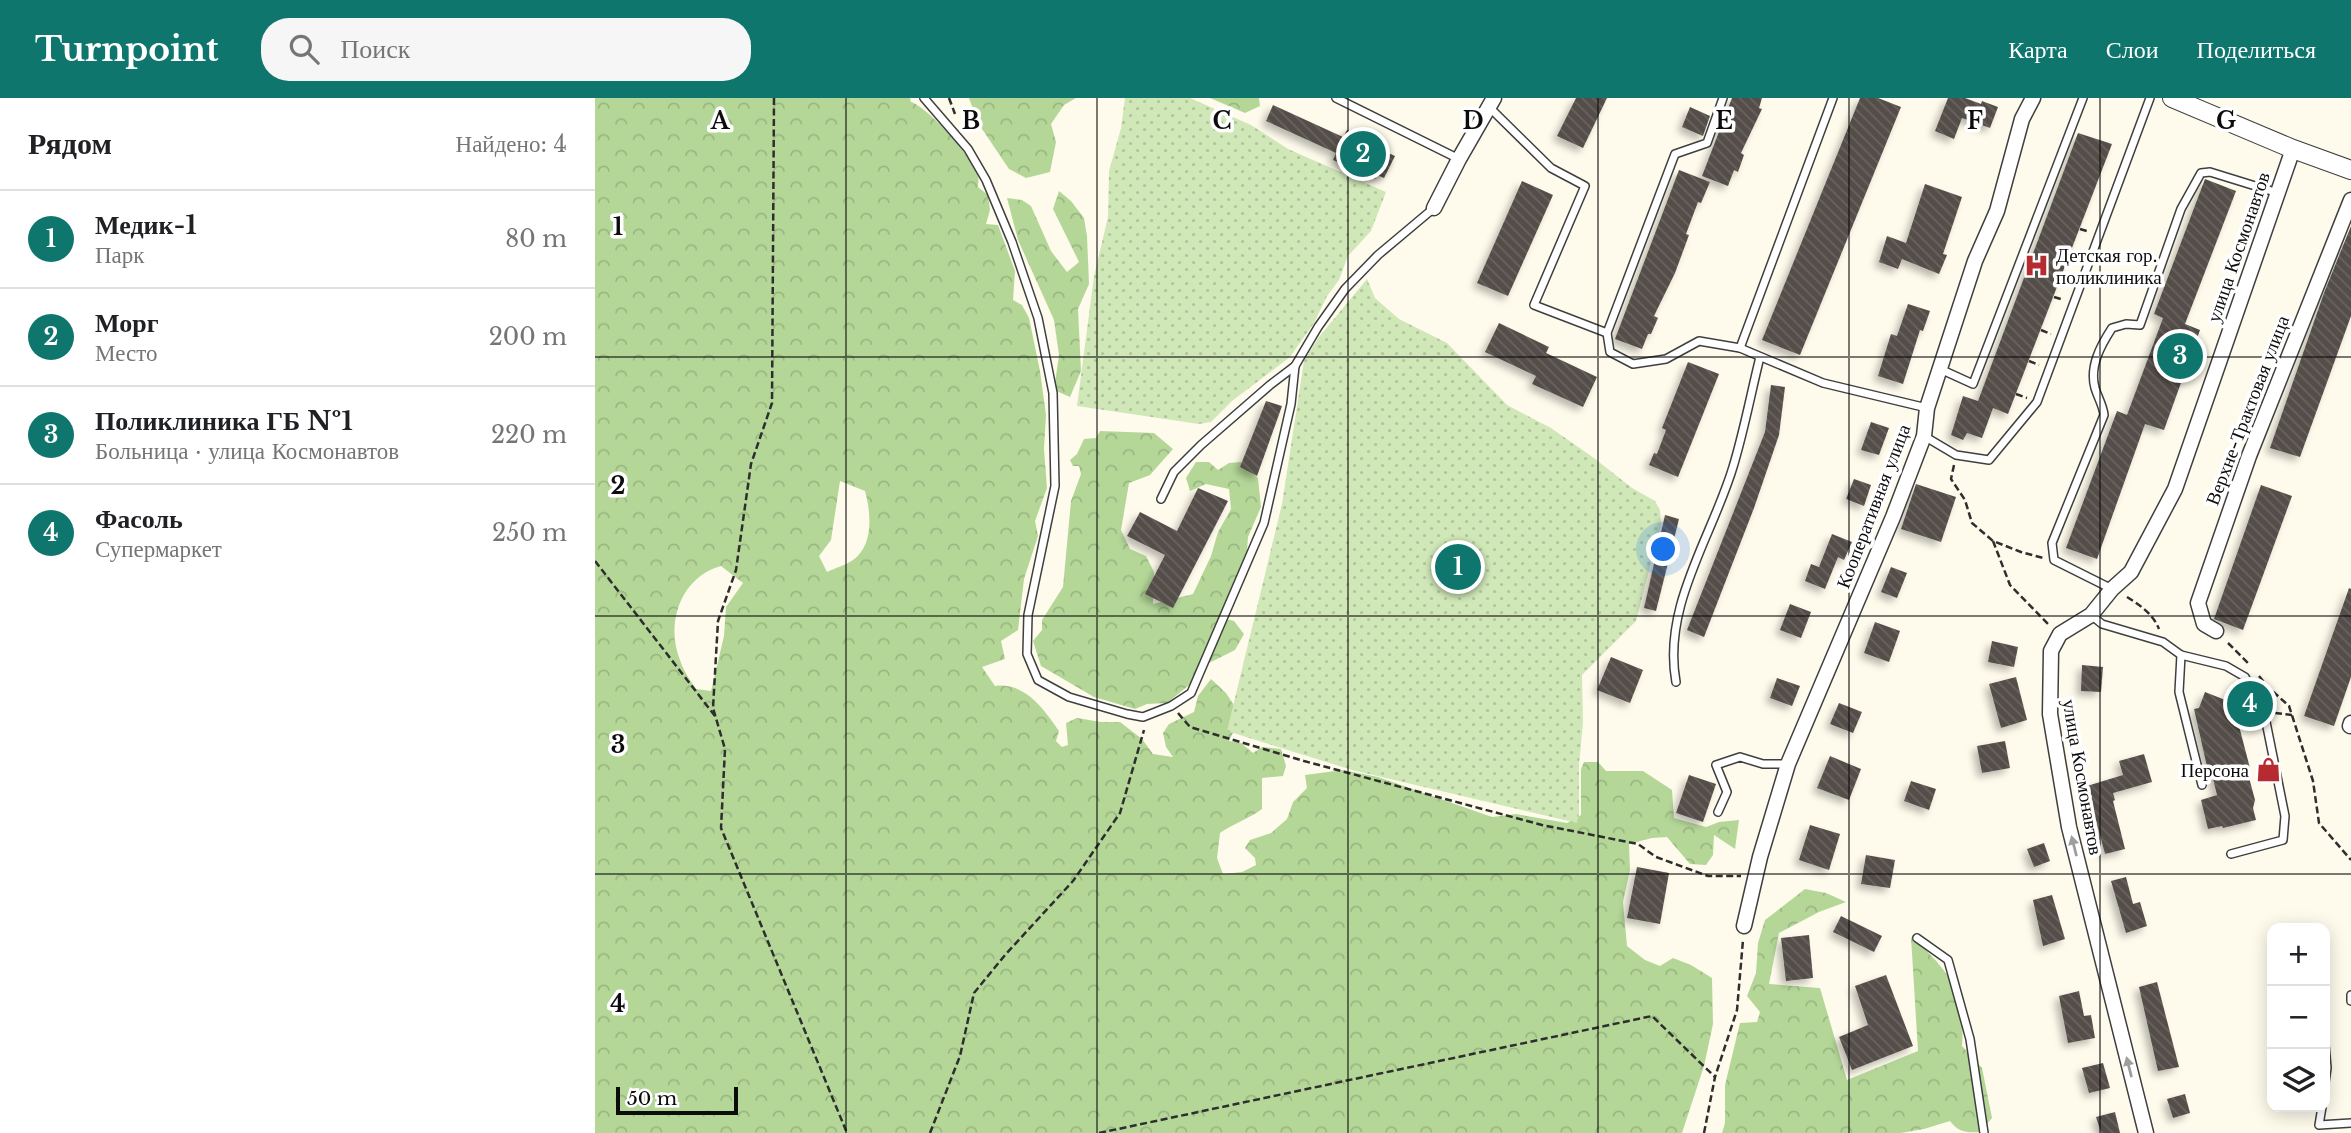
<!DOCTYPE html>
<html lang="ru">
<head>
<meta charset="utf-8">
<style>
  body { margin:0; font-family:"Libre Baskerville",serif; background:#f6f6f6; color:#202124 }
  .controls { position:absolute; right:21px; bottom:21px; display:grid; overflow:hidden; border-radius:14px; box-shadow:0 4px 18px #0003 }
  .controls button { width:63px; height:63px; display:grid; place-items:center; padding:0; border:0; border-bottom:2px solid #e0e0e0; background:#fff; color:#202124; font:35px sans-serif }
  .scale { position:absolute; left:21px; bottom:18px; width:122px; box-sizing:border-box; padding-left:7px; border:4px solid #0c0c0c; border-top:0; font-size:19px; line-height:24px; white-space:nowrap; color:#0c0c0c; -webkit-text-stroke:5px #fff; paint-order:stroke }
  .you { position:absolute; left:1069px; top:452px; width:24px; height:24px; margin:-18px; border:5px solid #fff; border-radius:50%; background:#1a73e8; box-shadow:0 0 0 10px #1a73e833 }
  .badge { display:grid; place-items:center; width:46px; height:46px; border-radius:50%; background:#0f766e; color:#fff; font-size:23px; font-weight:700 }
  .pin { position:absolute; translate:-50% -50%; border:4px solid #fff; box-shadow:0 2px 7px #0006 }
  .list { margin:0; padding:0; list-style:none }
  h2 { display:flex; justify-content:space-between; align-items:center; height:91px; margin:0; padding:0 28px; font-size:30px }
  h2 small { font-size:23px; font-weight:400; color:#757577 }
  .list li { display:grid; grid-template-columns:46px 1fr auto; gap:21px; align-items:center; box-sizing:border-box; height:98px; padding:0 28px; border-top:2px solid #e0e0e0 }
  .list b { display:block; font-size:26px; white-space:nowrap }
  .list p { margin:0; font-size:23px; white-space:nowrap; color:#757577 }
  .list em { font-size:23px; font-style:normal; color:#757577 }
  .icon { flex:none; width:38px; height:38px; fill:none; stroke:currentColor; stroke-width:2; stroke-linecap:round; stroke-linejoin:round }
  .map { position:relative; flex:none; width:1756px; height:1035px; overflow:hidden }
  header { display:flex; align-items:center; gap:42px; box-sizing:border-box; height:98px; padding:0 35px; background:#0f766e; color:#fff }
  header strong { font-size:33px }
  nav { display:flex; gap:38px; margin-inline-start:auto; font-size:24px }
  .search { width:490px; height:63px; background:#f6f6f6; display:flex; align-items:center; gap:18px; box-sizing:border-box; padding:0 24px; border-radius:28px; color:#757577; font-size:26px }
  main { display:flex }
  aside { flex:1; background:#fff }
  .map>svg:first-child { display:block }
  .forest { fill:url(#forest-crowns); fill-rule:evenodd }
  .garden { fill:url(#garden-dots) }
  .building { fill:url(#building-back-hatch); filter:url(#shadow) }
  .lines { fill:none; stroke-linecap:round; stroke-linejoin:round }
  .service-casing { stroke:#3f3f3f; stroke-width:10 }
  .minor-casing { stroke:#3f3f3f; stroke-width:17 }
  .tertiary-casing { stroke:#3f3f3f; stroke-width:20 }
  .path { stroke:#2e2e2e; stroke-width:2.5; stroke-dasharray:7 3.5; stroke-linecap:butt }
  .service { stroke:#fff; stroke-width:7 }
  .minor { stroke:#fff; stroke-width:14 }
  .tertiary { stroke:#fff; stroke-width:18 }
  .oneway { fill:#9e9e9e }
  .grid { fill:none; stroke:#0c0c0c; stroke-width:2; stroke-opacity:0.55 }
  .labels { text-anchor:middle; stroke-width:7; stroke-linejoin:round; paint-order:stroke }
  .street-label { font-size:19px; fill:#0c0c0c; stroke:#fff }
  .poi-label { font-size:19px; fill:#0c0c0c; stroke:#fff; text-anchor:start }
  .grid-label { font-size:23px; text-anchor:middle; font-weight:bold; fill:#0c0c0c; stroke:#fff; stroke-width:7; stroke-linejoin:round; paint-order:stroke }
</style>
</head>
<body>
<header>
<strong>Turnpoint</strong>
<div class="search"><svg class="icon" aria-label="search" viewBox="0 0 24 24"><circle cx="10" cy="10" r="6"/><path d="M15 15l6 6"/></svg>Поиск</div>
<nav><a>Карта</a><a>Слои</a><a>Поделиться</a></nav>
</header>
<main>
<aside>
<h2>Рядом<small>Найдено: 4</small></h2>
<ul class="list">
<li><span class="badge">1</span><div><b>Медик-1</b><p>Парк</p></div><em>80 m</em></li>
<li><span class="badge">2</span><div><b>Морг</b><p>Место</p></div><em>200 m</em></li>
<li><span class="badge">3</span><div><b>Поликлиника ГБ №1</b><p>Больница · улица Космонавтов</p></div><em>220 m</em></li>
<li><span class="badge">4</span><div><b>Фасоль</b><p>Супермаркет</p></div><em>250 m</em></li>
</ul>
</aside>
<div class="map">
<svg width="1756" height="1035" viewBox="0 0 1756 1035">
  <defs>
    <pattern id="forest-crowns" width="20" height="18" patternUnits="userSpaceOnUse" patternTransform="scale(1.75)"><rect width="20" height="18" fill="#b4d798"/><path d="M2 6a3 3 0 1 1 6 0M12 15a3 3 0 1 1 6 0" fill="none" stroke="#9ab782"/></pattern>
    <pattern id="garden-dots" width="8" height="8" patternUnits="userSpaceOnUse" patternTransform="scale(1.75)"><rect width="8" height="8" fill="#d0e7b8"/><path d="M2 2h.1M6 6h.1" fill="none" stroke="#b1c59d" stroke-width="1.8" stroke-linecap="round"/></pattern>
    <pattern id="building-back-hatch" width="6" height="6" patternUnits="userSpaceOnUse" patternTransform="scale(1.75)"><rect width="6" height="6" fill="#544e49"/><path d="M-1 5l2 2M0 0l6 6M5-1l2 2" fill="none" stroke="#68635f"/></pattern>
    <filter id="shadow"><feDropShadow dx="-4.5" dy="4.5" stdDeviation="3.5" flood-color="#0004"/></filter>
  </defs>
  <rect width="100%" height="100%" fill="#fefbec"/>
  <g class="forest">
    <path d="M0 0H315L316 4C333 9 379 61 383 78 384 82 383 86 383 89L393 97 395 112 391 126 403 127 420 173 418 202 427 207 434 220 445 273 451 317 449 351 452 390 440 423 443 438 429 481 423 532 406 543 410 561 387 569 400 588C430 584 449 611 464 633L461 643 467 649 473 647 471 625 482 620 506 624H525L547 641 558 656 578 659 571 649 568 635 574 626 599 614 603 598 616 581 631 595 644 615 642 626 634 643 646 645 658 655 667 649 686 651 691 668 688 678 667 680V711C654 721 639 725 625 735L622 760 628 776 647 774 661 767 660 760 650 750 655 742 676 735 692 721 698 704 712 690 710 677 748 672 783 679 897 719 921 716 972 725 986 717V671L989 664H1003L1011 673H1048L1077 692 1079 720 1111 729 1124 724 1144 722 1140 751 1119 737 1118 757 1111 767 1095 766 1072 739 1057 740 1034 746 1035 772 1028 804 1032 848 1050 862 1065 868 1078 860 1096 867 1117 880 1118 926 1109 968 1087 1035H0ZM245 383 270 393C276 415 279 447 258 462 251 467 240 470 232 474L224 458 236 442ZM126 468 148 485 131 509 129 538 116 593 101 591C95 582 88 572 85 562 70 525 86 479 126 468Z"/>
    <path d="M374 0H481L469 7 456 26 461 44 455 74 431 80 414 71 383 25Z"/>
    <path d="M615 0H664L665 8 650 15Z"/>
    <path d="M464 93 476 103 489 120 492 138 494 186 483 211 486 273 475 299 459 292 464 257 459 222 423 142 412 100 427 102 436 108 456 153 472 174 484 164 458 111Z"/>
    <path d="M505 333 559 335 578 351 555 377 534 385 526 432 535 451 551 458 559 474 558 506 598 496 616 458 623 434 636 411 634 391 611 386 595 393 591 380 601 364H614L623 372 634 365 646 364 663 380 666 409 653 439 651 467 628 520 639 523 649 536 640 552 608 568 593 588 572 605 552 606 540 611 499 599 446 568 438 543 447 532V522L468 489 476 403 486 376 484 368H478L475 362 482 356 489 341 501 340Z"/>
    <path d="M1210 791 1231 795 1251 804 1224 814 1184 835 1174 886 1225 890 1252 982 1323 953 1316 839C1354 871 1371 896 1367 948L1387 970 1397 1020 1385 1034C1371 1035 1363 1034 1355 1023L1329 1031 1306 1035H1127L1130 1025V987L1145 925 1162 924 1165 914 1152 898 1161 875 1163 845 1170 822Z"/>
  </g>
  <g class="garden">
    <path d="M530 0H595L656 27 693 51 791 94 776 133 753 158 744 182 732 198 719 225 695 259 637 303 616 324 604 326 482 308 499 178 513 119 514 73 526 30Z"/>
    <path d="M772 181 780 200 804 221 852 245 912 307 956 330 999 360 1037 390 1060 403 1065 412 1066 426 1041 523 987 577 988 625 984 667V715L982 725 757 672 632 633 687 406 709 263 724 239Z"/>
  </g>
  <g class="building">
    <path d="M981 0H1012L988 50 962 38Z"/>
    <path d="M1137 0H1167L1164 10 1167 11 1146 55 1149 57 1143 74 1139 72 1133 88 1107 78Z"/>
    <path d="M1265 0H1283L1306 9 1205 257 1167 242Z"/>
    <path d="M1353 0H1370L1386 6 1387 3 1403 9 1395 30 1367 20 1359 41 1340 33Z"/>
    <path d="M678 7 748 39 752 32 792 50 791 54 800 58 789 80 782 77 780 81 738 62 741 55 671 23Z"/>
    <path d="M1095 9 1115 18 1108 38 1087 29Z"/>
    <path d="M1483 35 1517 46 1413 316 1398 310 1387 340 1372 335 1368 342 1356 337 1368 298 1383 303Z"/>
    <path d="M1084 72 1115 84 1106 105 1103 104 1091 136 1094 137 1080 175 1059 218 1063 220 1056 236H1053L1047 251 1020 241Z"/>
    <path d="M1610 81 1641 93 1590 226 1605 232 1569 332 1550 326 1502 461 1471 450 1522 313 1532 317 1568 220 1559 216Z"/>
    <path d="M927 83 958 97 913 198 882 185Z"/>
    <path d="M1330 86 1367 99 1348 156 1352 157 1344 176 1307 161 1303 171 1284 164 1292 138 1311 145Z"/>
    <path d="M1756 128V218L1705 359 1675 350 1729 195Z"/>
    <path d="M1313 206 1335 213 1328 233 1325 232 1308 286 1283 278 1296 236 1302 238Z"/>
    <path d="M904 225 954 249 951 255 1002 279 988 309 937 286 941 278 890 254Z"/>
    <path d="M1093 264 1124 276 1083 379 1054 367 1059 355 1062 356 1071 332 1067 330Z"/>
    <path d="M1176 287 1190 289 1184 337 1159 410 1109 539 1092 532 1170 334Z"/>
    <path d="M671 303 687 308 662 378 645 369Z"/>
    <path d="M1276 324 1294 330 1284 357 1266 352Z"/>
    <path d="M1259 381 1276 387 1269 408 1251 401Z"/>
    <path d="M1321 386 1361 399 1346 444 1306 431Z"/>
    <path d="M1666 387 1697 398 1648 532 1619 521Z"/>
    <path d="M603 390 633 403 578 510 550 496 570 457 532 438 545 414 582 433Z"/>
    <path d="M1070 417 1084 421 1061 513 1049 510Z"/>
    <path d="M1237 436 1257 444 1249 462 1243 459 1230 491 1210 483 1216 466 1224 469Z"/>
    <path d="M1296 469 1312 475 1302 500 1286 494Z"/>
    <path d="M1754 490 1756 491V579L1739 628 1709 618Z"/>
    <path d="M1195 506 1216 514 1206 540 1185 532Z"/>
    <path d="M1280 524 1305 533 1294 564 1269 555Z"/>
    <path d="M1397 543 1423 549 1419 569 1393 564Z"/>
    <path d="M1016 559 1048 572 1035 605 1002 592Z"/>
    <path d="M1487 567 1508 569 1506 594 1486 593Z"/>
    <path d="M1421 579 1432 622 1406 630 1394 586Z"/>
    <path d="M1182 580 1205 588 1197 608 1175 600Z"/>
    <path d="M1610 594 1638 605 1656 674 1653 676 1660 702 1658 710 1661 722 1628 730 1627 728 1613 731 1606 702 1622 697 1616 673H1613L1599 611 1604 610Z"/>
    <path d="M1244 605 1267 614 1258 635 1235 626Z"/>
    <path d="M1410 643 1415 670 1387 675 1382 648Z"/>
    <path d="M1549 656 1557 684 1518 695 1520 702 1518 703 1530 751 1510 756 1492 688 1528 677 1524 663Z"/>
    <path d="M1235 658 1266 671 1254 702 1222 690Z"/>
    <path d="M1094 677 1121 686 1108 724 1081 715Z"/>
    <path d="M1316 683 1341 691 1334 712 1309 703Z"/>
    <path d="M1215 727 1245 736 1234 772 1204 762Z"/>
    <path d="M1449 745 1455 763 1439 769 1432 751Z"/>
    <path d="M1271 757 1300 762 1295 790 1266 786Z"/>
    <path d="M1042 769 1074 775 1065 826 1032 820Z"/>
    <path d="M1531 779 1538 806 1545 804 1552 828 1531 835 1516 783Z"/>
    <path d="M1457 797 1470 841 1448 848 1438 802Z"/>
    <path d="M1246 818 1287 838 1279 854 1238 834Z"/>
    <path d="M1214 837 1218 880 1191 883 1186 840Z"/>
    <path d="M1291 877 1318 948 1257 972 1244 939 1273 927 1260 888Z"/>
    <path d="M1562 884 1584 969 1563 973 1544 889Z"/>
    <path d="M1484 893 1489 918 1496 917 1500 940 1473 945 1464 898Z"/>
    <path d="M1508 965 1515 990 1494 995 1487 970Z"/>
    <path d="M1590 996 1595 1015 1578 1020 1572 1001Z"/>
    <path d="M1520 1014 1525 1035H1506L1501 1019Z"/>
  </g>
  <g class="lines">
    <defs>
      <g id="service">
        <path d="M329 0 373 51 391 82 417 144 443 220 458 295 460 388 433 517 432 556 443 582 474 599 532 616 548 619 576 608 596 595 669 425 696 306 700 268"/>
        <path d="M741 0 864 61"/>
        <path d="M1128 0 1112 45 1080 56 1012 235 1015 254 1038 266 1071 261 1104 243 1145 250 1228 285 1332 310"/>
        <path d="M894 9 956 70 990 88 939 207 1012 235"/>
        <path d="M1145 250 1238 0"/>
        <path d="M1345 271 1378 286 1488 0"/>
        <path d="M1329 338 1361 357 1394 362 1442 304 1555 0"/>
        <path d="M566 401 579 374 606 347 675 287 700 268 723 229 750 191 783 157 839 110"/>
        <path d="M1517 491 1459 462 1457 445 1509 317C1508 307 1503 300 1500 290 1494 268 1506 247 1517 230L1531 226 1545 227 1586 111 1606 75 1615 74 1683 95"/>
        <path d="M1496 517 1507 526 1568 544 1586 557 1631 568 1650 579 1669 614 1690 718 1688 742 1636 756"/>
        <path d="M1586 557 1584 594 1607 687"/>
        <path d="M1081 584C1067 508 1117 439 1138 369 1149 333 1156 295 1165 259"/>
        <path d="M1123 714 1132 694 1121 667 1145 659 1168 666H1192"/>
        <path d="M1322 840 1353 862 1375 941 1389 1035"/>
        <path d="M1756 897V903"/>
        <path d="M1730 947 1732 970 1730 984"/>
        <path d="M1727 1009 1724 1027 1756 1025"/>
      </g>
      <g id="minor">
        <path d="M839 110 864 61 899 0"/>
        <path d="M1621 533 1609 526 1603 505 1654 358 1756 102"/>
        <path d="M1755 628 1756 625"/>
        <path d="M1149 828 1165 759 1193 666 1298 419 1329 338 1332 310 1380 163 1402 113 1427 21 1438 0"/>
        <path d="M1551 1035 1474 729 1455 616 1456 553 1465 536 1496 517 1517 491 1536 474 1580 391 1698 51"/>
      </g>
      <path id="tertiary" d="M1577 0 1698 51 1756 72"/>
    </defs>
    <use href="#service" class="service-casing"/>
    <use href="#minor" class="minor-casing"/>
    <use href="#tertiary" class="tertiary-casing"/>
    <g class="path">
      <path d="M179 0 177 305 156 366 141 472 123 523 118 610 130 651 126 730 252 1035"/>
      <path d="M354 0 360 16"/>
      <path d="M1485 131 1495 134"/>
      <path d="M1472 163 1482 166"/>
      <path d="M1459 199 1469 202"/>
      <path d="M1446 232 1456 236"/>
      <path d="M1434 263 1444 267"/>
      <path d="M1421 296 1432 300"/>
      <path d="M1359 367 1356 381 1370 402 1377 425 1398 443 1426 454 1448 460"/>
      <path d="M1398 443 1415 487 1453 526"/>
      <path d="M0 463 120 618"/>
      <path d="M1532 499C1545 507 1558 516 1564 531"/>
      <path d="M1633 545 1655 567"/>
      <path d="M1664 578 1673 589 1694 608 1718 683 1724 725 1756 762"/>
      <path d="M583 615 595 629 709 663 947 727 1043 746 1061 759 1113 778H1146"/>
      <path d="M1680 615 1697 617"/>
      <path d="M335 1035 365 958 379 895 410 857 478 783 525 715 549 632"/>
      <path d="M504 1035 1057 918 1120 979"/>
      <path d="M1109 1035 1120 979 1142 912 1148 842"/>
    </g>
    <use href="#service" class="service"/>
    <use href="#minor" class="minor"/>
    <use href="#tertiary" class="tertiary"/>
  </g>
  <defs><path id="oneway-solid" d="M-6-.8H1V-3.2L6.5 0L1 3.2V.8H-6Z" transform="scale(1.75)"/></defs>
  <g class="oneway">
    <use href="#oneway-solid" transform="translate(1479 748) rotate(-104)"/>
    <use href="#oneway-solid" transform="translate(1534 969) rotate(-104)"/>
  </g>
  <path class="grid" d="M251 0V1035M502 0V1035M753 0V1035M1003 0V1035M1254 0V1035M1505 0V1035M0 259H1756M0 518H1756M0 776H1756"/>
  <defs>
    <symbol id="hospital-bare" viewBox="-9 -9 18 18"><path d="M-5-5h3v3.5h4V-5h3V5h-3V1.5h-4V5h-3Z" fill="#b62b30" stroke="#fff" stroke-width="2.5" paint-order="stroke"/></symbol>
    <symbol id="shop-bare" viewBox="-9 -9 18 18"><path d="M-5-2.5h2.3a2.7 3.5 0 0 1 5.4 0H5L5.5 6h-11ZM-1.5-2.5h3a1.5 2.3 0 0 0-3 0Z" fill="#b62b30" stroke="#fff" stroke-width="2.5" paint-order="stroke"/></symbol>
  </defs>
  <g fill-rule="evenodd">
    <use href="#hospital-bare" x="1424" y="150" width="35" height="35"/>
    <use href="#shop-bare" x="1656" y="654" width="35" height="35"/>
  </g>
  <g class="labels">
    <g class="street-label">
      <text transform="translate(1643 149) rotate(-71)" y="7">улица Космонавтов</text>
      <text transform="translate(1652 312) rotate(-69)" y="7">Верхне-Трактовая улица</text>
      <text transform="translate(1278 408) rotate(-69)" y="7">Кооперативная улица</text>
      <text transform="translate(1488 679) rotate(80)" y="7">улица Космонавтов</text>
    </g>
    <g class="poi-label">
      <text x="1461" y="164">Детская гор.<tspan x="1461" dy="22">поликлиника</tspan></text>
      <text x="1654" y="679" text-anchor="end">Персона</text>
    </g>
  </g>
  <g class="grid-label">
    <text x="125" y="31">A</text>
    <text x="376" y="31">B</text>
    <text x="627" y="31">C</text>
    <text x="878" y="31">D</text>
    <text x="1129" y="31">E</text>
    <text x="1380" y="31">F</text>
    <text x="1631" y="31">G</text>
    <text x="23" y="137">1</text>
    <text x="23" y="396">2</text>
    <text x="23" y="655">3</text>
    <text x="23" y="914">4</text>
  </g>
</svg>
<div class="controls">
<button>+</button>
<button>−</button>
<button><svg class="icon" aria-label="layers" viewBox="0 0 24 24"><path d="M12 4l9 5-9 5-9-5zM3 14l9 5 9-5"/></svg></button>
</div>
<div class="scale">50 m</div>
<div class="you"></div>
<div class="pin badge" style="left:863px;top:469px">1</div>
<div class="pin badge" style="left:768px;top:56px">2</div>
<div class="pin badge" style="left:1585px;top:258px">3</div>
<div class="pin badge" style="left:1655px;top:606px">4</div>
</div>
</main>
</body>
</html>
